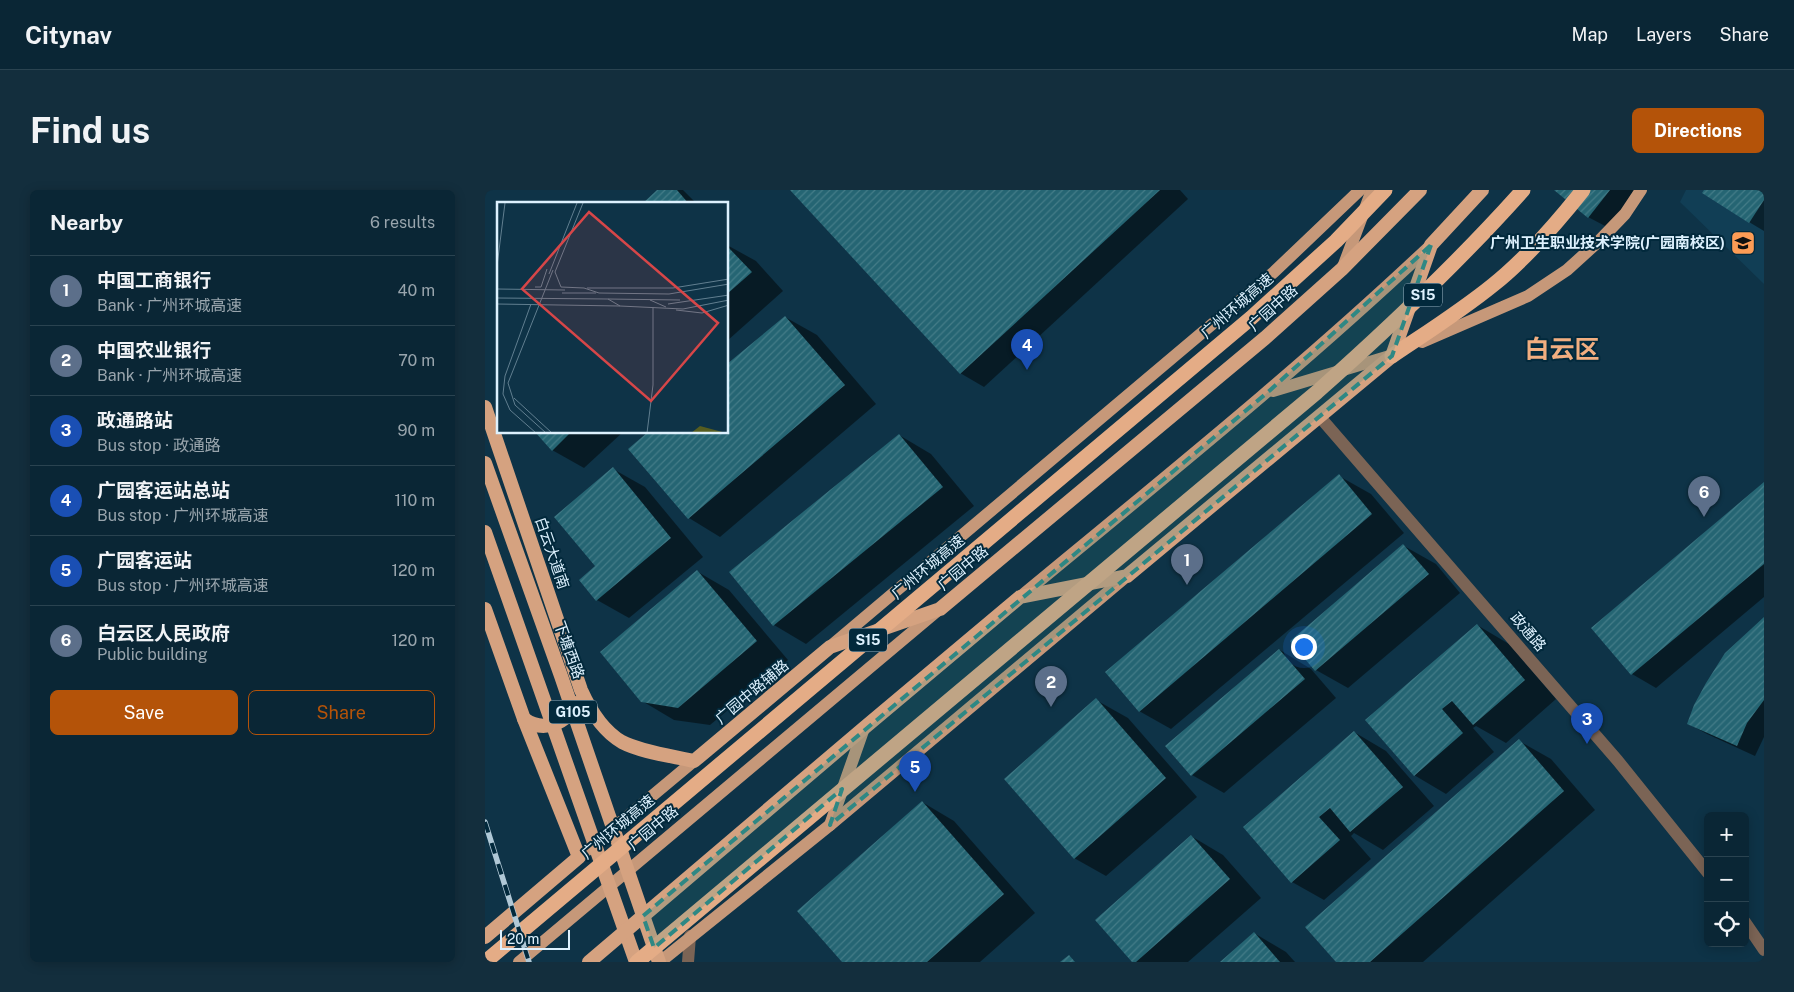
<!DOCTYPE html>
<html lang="en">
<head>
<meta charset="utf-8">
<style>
  body { margin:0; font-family:"Public Sans","Noto Sans SC",sans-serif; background:#132e3d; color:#f1f3f6 }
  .controls { position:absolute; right:15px; bottom:15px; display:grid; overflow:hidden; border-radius:8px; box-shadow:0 2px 12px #0003 }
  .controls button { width:45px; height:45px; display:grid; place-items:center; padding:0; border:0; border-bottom:1px solid #2a4350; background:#0a2635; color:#f1f3f6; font:25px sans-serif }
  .scale { position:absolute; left:15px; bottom:12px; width:70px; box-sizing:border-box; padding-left:5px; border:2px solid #ddf1fe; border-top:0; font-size:14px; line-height:18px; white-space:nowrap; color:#ddf1fe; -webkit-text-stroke:4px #02293c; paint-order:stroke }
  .you { position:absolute; left:818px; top:456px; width:18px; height:18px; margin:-12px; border:4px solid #fff; border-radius:50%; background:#1a73e8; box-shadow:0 0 0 8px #1a73e833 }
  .badge { display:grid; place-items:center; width:32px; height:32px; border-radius:50%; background:#b45309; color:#fff; font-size:16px; font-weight:700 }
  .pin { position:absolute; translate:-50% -41px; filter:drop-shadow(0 1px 2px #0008) }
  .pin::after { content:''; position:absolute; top:26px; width:18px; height:15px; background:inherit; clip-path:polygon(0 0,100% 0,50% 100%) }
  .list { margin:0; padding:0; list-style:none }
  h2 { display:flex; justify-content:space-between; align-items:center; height:65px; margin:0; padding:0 20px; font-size:21px }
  h2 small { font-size:16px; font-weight:400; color:#99a5ad }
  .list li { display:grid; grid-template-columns:32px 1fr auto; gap:15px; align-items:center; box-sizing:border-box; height:70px; padding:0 20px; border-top:1px solid #2a4350 }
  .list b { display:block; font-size:19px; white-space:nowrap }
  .list p { margin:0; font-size:16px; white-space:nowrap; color:#99a5ad }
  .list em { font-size:16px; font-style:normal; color:#99a5ad }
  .actions { display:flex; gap:10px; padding:15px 20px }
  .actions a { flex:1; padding:11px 0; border:1px solid #b45309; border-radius:8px; text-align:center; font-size:18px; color:#b45309 }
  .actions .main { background:#b45309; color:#fff }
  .icon { flex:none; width:28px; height:28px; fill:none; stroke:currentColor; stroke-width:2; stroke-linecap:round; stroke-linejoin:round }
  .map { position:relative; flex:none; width:1279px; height:772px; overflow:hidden; border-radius:8px }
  header { display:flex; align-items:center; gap:30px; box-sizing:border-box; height:70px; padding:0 25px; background:#0a2635; border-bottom:1px solid #2a4350 }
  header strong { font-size:24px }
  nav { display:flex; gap:28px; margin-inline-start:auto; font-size:18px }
  .intro { display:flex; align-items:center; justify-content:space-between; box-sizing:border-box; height:120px; padding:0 30px }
  h1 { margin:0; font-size:35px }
  .button { padding:12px 22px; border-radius:8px; background:#b45309; color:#fff; font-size:18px; font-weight:700 }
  main { display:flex; gap:30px; padding:0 30px }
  aside { flex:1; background:#0a2635; border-radius:8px; box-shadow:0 2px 12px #0003 }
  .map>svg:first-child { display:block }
  .built { fill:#113e55 }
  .shadow { fill:#0007 }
  .building { fill:url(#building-hatch) }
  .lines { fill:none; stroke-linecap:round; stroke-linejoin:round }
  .tertiary { stroke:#7b6455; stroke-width:12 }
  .primary { stroke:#c69879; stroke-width:12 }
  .trunk { stroke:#d5a280; stroke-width:14 }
  .motorway { stroke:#e4ac86; stroke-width:15 }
  .rail-casing { stroke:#b0c8d6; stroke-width:5.5 }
  .rail { stroke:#02293c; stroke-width:4; stroke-dasharray:11; stroke-linecap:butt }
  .marked { fill:#2e8884; fill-opacity:0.2; stroke:#2e8884; stroke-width:4; stroke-dasharray:10 6; stroke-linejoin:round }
  .labels { text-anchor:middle; stroke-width:4; stroke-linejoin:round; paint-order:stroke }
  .shield { fill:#02293c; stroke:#9bb5c4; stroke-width:1 }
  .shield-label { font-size:14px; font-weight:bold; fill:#ddf1fe }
  .poi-label { font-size:15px; font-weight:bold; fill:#ddf1fe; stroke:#02293c; text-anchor:end }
  .street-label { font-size:15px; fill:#ddf1fe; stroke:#02293c }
  .town-label { font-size:25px; font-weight:bold; fill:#f1ae80; stroke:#02293c }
  .inset-road { fill:none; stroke:#617f90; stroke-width:1 }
  .view { fill:#d74648; fill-opacity:0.15; stroke:#d74648; stroke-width:2.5 }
  .inset-edge { fill:none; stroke:#ddf1fe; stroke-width:2.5 }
</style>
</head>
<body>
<header>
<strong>Citynav</strong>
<nav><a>Map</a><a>Layers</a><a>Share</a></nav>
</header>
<div class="intro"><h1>Find us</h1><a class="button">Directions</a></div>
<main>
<aside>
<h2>Nearby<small>6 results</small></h2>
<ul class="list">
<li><span class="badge" style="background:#5c6f8a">1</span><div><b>中国工商银行</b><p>Bank · 广州环城高速</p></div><em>40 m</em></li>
<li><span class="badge" style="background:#5c6f8a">2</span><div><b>中国农业银行</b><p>Bank · 广州环城高速</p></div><em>70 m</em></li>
<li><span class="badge" style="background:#1a4fb4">3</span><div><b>政通路站</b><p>Bus stop · 政通路</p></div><em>90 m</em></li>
<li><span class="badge" style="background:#1a4fb4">4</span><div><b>广园客运站总站</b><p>Bus stop · 广州环城高速</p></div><em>110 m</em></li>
<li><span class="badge" style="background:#1a4fb4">5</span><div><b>广园客运站</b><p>Bus stop · 广州环城高速</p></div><em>120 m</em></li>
<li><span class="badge" style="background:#5c6f8a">6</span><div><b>白云区人民政府</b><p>Public building</p></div><em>120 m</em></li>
</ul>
<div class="actions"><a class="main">Save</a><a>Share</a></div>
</aside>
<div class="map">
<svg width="1279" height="772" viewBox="0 0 1279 772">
  <defs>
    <pattern id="building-hatch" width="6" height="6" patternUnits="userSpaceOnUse" patternTransform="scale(1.25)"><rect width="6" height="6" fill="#256573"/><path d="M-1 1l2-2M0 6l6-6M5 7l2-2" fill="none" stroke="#447c88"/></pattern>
  </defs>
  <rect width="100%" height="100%" fill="#0e3347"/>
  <path class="built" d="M1201 0H1279V94L1195 12Z"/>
  <g class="shadow">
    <path d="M174 0H198L212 14H159Z"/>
    <path d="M307 0H695L703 9 499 197 475 183Z"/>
    <path d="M1071 0H1149L1151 1 1122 37 1103 27Z"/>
    <path d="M1220 0H1279V41L1264 32Z"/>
    <path d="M242 55 271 71 298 101 242 151Z"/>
    <path d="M300 127 332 145 391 214 235 347 204 328 242 242Z"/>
    <path d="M51 242H138L99 278 67 260Z"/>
    <path d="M414 245 446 264 489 316 321 454 289 435Z"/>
    <path d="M128 279 160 297 218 367 144 428 112 410 111 377Z"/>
    <path d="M854 286 886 304 919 343 686 539 654 521Z"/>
    <path d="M1279 294V407L1171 498 1147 484 1108 438Z"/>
    <path d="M919 356 951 374 975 403 863 498 831 480Z"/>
    <path d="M213 382 244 400 303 470 225 535 189 530 157 511Z"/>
    <path d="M1279 429V547L1270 566 1222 544 1204 534Z"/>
    <path d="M992 435 1024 454 1071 509 1021 553 991 536 988 538 1009 562 961 604 929 585 882 530Z"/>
    <path d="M795 460 826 479 851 508 739 603 707 585Z"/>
    <path d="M611 510 643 528 712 607 621 686 589 668Z"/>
    <path d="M869 542 901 561 949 616 898 660 869 643 866 646 886 669 839 710 807 692Z"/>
    <path d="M1034 551 1066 569 1110 620 938 772H852Z"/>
    <path d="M437 612 469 631 550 723 495 772H359Z"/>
    <path d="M706 646 738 665 776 708 703 772H649Z"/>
    <path d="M769 743 801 762 810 772H737Z"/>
  </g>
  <g class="building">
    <path d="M172 0H192L204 14H157Z"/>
    <path d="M305 0H675L475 184Z"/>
    <path d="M1069 0H1125L1103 28Z"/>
    <path d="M1219 0H1279V10L1264 33 1217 3Z"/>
    <path d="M242 56 267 82 242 104Z"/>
    <path d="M300 126 360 195 203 329 143 259 163 242H242V174Z"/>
    <path d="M50 242H86L67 261Z"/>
    <path d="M414 244 458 297 288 436 244 382Z"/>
    <path d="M128 277 186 348 111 411 94 390 110 376 69 327Z"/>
    <path d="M854 284 887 324 654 522 620 482Z"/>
    <path d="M1279 292V374L1146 485 1106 438Z"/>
    <path d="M918 354 944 384 830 481 805 451Z"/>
    <path d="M212 380 272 451 193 518 156 512 115 462Z"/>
    <path d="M1279 427V510L1262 533 1252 556 1202 534 1209 515 1221 493 1240 463Z"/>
    <path d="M992 434 1040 490 988 535 967 511 957 519 978 543 929 586 880 530Z"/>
    <path d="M794 459 820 489 706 586 680 556Z"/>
    <path d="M611 508 681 588 589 669 519 589Z"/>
    <path d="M869 541 918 597 865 642 845 618 834 627 855 650 806 693 758 637Z"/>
    <path d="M1034 549 1079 601 885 772H851L820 737Z"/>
    <path d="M437 611 519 704 442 772H357L312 721Z"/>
    <path d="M706 645 745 689 651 772H647L610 730Z"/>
    <path d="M769 742 795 772H735Z"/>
    <path d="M584 765 590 772H575Z"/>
  </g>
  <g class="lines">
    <g class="tertiary">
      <path d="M834 226 1133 571 1223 683"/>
      <path d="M1260 732 1279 760"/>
      <path d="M203 772 205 746"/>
    </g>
    <g class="primary">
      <path d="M858 77 887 0"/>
      <path d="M937 152 1043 106 1082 80 1114 51 1140 24 1156 0"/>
      <path d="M788 201 908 165"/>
      <path d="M535 407C674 292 815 179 946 55"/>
      <path d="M347 455 789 82 875 0"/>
      <path d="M345 635 379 538"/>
      <path d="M94 667 209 571"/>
      <path d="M34 772 451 422"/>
      <path d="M175 772 345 635 642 386"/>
    </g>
    <g class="trunk">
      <path d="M0 217 96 500C105 520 118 541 137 552 156 562 187 566 209 571L345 457 455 419 780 148 857 79 935 0"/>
      <path d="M0 273 76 486 174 772"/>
      <path d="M0 342 151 772"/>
      <path d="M0 419 39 529 94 667 0 747"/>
      <path d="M39 529C58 543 82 534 91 513"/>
      <path d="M104 772 379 538 535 407 642 386 907 166 946 55 997 0"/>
    </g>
    <g class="motorway">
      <path d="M907 166C941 143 976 121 1008 95 1042 68 1071 34 1098 0"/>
      <path d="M0 772 766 128 851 51 900 0"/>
      <path d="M152 772 832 202C904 138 974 72 1038 0"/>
    </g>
    <defs>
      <path id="rail" d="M0 632 44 772"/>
    </defs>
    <use href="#rail" class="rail-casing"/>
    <use href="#rail" class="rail"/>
  </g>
  <path class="marked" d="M946 55 907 166 345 635 357 599 169 758 158 726 783 202Z"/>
  <defs>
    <symbol id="university-square" viewBox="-11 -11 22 22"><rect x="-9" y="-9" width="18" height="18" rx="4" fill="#fd9c55" stroke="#02293c"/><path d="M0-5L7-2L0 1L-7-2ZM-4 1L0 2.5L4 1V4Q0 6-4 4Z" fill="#111"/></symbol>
  </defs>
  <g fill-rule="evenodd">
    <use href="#university-square" x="1244" y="39" width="28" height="28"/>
  </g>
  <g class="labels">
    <g class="shield">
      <rect x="919" y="93.5" width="38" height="23" rx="4"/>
      <rect x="364" y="438.5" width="38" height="23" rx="4"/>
      <rect x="64" y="510.5" width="48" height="23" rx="4"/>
    </g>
    <g class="shield-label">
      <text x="938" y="110">S15</text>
      <text x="383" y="455">S15</text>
      <text x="88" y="527">G105</text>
    </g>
    <g class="poi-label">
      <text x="1240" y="58">广州卫生职业技术学院(广园南校区)</text>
    </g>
    <g class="street-label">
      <text transform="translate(752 116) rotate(-41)" y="5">广州环城高速</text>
      <text transform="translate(788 118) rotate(-42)" y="5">广园中路</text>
      <text transform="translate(67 363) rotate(71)" y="5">白云大道南</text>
      <text transform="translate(443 377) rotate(-40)" y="5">广州环城高速</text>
      <text transform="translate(478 378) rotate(-40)" y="5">广园中路</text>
      <text transform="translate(1043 442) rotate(49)" y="5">政通路</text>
      <text transform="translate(84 460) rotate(70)" y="5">下塘西路</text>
      <text transform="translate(267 502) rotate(-40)" y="5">广园中路辅路</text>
      <text transform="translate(133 637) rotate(-40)" y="5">广州环城高速</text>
      <text transform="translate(168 638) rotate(-40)" y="5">广园中路</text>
    </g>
    <g class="town-label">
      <text x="1077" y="168">白云区</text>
    </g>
  </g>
  <g transform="translate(12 12)">
    <rect width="231" height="231" fill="#0e3347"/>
    <path d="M203 224 229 231H194Z" fill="#565d20"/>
    <path class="inset-road" d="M86 1 58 70 64 85 87 86 102 91 172 92 232 82M0 64 8 1M52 72 80 1M38 85H44L50 67M90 86H176L232 77M0 87 68 88M65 91H99M0 96 111 97 123 104 186 107 232 98M111 97 183 98M153 98 169 105M0 102 123 104M34 102 8 174 6 192 13 208 39 231M171 102 232 93M179 108 205 111 232 103M17 196 55 231M49 231 18 203 11 181 56 68M150 231 156 183V105"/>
    <path class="view" d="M92 10 221 121 154 199 25 87Z"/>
    <rect width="231" height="231" class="inset-edge"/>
  </g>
</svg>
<div class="controls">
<button>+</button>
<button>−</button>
<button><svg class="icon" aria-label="locate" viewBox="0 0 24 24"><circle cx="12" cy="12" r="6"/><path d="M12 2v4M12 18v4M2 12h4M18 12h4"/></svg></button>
</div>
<div class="scale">20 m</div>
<div class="you"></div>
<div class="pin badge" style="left:702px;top:395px;background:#5c6f8a">1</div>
<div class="pin badge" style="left:566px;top:517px;background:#5c6f8a">2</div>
<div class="pin badge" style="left:1102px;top:554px;background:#1a4fb4">3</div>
<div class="pin badge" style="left:542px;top:180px;background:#1a4fb4">4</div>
<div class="pin badge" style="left:430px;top:602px;background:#1a4fb4">5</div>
<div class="pin badge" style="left:1219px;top:327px;background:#5c6f8a">6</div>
</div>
</main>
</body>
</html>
